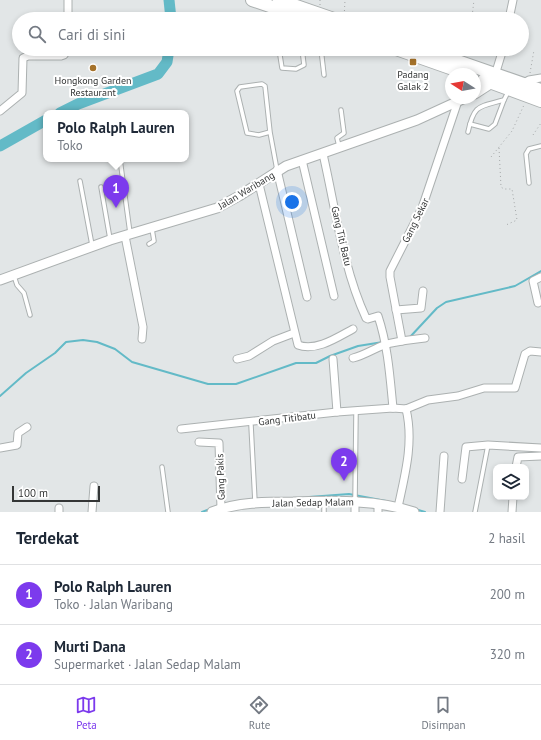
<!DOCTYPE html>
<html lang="id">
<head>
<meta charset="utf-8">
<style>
  body { margin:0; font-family:"PT Sans",sans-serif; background:#f2f2f3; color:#1f2937 }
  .controls { position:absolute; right:12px; bottom:12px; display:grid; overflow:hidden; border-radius:8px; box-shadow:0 2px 6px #0003 }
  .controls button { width:36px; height:36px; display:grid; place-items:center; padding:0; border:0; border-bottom:1px solid #e0e1e3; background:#fff; color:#1f2937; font:20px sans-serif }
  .compass { position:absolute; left:445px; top:68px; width:36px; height:36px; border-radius:50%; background:#fff; box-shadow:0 2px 6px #0003; rotate:281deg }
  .scale { position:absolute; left:12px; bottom:10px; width:88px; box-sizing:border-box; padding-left:4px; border:2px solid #343636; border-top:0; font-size:11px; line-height:14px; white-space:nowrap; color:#343636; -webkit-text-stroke:3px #fff; paint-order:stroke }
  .you { position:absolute; left:292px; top:202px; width:14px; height:14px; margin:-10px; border:3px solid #fff; border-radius:50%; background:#1a73e8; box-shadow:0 0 0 6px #1a73e833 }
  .badge { display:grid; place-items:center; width:26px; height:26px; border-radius:50%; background:#7c3aed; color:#fff; font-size:13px; font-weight:700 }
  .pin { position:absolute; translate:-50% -33px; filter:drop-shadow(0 1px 2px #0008) }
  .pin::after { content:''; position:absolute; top:21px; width:14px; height:12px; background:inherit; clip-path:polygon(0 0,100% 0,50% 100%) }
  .popup { position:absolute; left:43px; top:110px; width:146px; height:52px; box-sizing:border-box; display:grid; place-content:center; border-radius:8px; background:#fff; filter:drop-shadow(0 1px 3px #0005); font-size:13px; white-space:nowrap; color:#747a83 }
  .popup b { font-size:15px; color:#1f2937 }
  .popup::after { content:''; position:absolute; left:50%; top:100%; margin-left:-8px; border:8px solid transparent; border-top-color:#fff }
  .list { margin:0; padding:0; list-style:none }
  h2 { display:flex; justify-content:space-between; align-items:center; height:52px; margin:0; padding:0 16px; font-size:17px }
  h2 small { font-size:13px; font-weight:400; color:#747a83 }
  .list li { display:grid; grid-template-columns:26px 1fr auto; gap:12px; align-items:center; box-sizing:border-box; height:60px; padding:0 16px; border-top:1px solid #e0e1e3 }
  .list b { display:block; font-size:15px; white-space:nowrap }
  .list p { margin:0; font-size:13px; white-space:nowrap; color:#747a83 }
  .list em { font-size:13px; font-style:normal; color:#747a83 }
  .icon { flex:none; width:22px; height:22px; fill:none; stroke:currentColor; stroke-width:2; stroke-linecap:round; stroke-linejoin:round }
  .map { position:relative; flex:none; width:541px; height:512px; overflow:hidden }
  .search { position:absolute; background:#fff; box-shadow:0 2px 6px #0003; left:12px; right:12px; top:12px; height:44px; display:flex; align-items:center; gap:10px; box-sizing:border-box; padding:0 14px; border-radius:22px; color:#747a83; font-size:15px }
  .sheet { height:172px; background:#fff }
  nav { display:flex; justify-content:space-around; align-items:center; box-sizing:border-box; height:56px; border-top:1px solid #e0e1e3; background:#fff; font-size:11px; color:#747a83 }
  nav a { display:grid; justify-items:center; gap:2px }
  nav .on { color:#7c3aed }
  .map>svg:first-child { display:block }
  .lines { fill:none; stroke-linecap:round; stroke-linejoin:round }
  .stream { stroke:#63bac7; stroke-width:2 }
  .river { stroke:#63bac7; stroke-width:11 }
  .lane-casing { stroke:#acb1b1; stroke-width:5.5 }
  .street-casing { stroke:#acb1b1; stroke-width:9 }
  .secondary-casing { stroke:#acb1b1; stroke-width:11 }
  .highway-casing { stroke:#acb1b1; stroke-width:14 }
  .path { stroke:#a4a7a8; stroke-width:1; stroke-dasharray:1 3; stroke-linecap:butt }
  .lane { stroke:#fff; stroke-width:3.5 }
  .street { stroke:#fff; stroke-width:7 }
  .secondary { stroke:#fff; stroke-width:9 }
  .highway { stroke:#fff; stroke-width:12 }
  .poi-dot { fill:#a5722a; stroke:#fff; stroke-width:1.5 }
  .labels { text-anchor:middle; stroke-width:4; stroke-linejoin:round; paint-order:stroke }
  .poi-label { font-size:10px; fill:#343636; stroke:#fff }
  .street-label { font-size:10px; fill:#343636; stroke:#fff }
</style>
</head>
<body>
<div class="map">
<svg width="541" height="512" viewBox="0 0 541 512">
  <rect width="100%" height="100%" fill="#e2e6e7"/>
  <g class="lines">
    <g class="stream">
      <path d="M410 337 437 308 446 302 515 286 541 271"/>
      <path d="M0 396 26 373 55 353 66 342 83 340 97 342 115 349 132 362 208 384H236L296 363H316L330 356 358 346 383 342"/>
      <path d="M309 497 349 494 386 501"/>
      <path d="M415 509 425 512"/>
      <path d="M202 512 210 509"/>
    </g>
    <g class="river">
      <path d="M169 0 171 19"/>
      <path d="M60 113 78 104 158 74 167 62 169 49"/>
      <path d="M0 146 46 120"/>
    </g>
    <defs>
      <g id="lane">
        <path d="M279 49 282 68 296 69 304 65 302 49"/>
        <path d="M321 49 324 75"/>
        <path d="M470 124 489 129 495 124 504 100"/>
        <path d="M270 132 259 135 247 133 237 91 240 87 262 84 265 86 270 132 277 170"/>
        <path d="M468 132C474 104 479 107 504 100L508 92"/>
        <path d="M339 146 337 138 344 133 341 110"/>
        <path d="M120 159 130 233"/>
        <path d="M80 181 92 245"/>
        <path d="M529 183 526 154 529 149 541 146"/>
        <path d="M101 187 110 239"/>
        <path d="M149 244 154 241 152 229"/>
        <path d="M14 276 17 285 24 293 30 315"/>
        <path d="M251 425 255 502"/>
        <path d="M162 467 168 512"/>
        <path d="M355 500 356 414"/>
        <path d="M324 512V502"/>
        <path d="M475 512 488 445"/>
      </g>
      <g id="street">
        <path d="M68 0V19"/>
        <path d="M509 19 513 0"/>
        <path d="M495 75 503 49"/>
        <path d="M522 84 529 80 541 78"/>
        <path d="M0 111 22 93 23 58 28 56H61L64 55 68 49"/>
        <path d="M323 154C335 206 343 269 366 318L368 319 378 316C388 346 390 377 393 408"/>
        <path d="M302 160 334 296"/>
        <path d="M277 170 307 297"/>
        <path d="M259 184 298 345C316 352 338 337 353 329"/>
        <path d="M125 236 143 327 142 339"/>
        <path d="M538 303 533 281 541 277"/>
        <path d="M396 310 421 308 423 291"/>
        <path d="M402 341 390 277V271L422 208 458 101"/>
        <path d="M353 358C365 355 373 349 384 345 397 341 411 340 425 338"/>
        <path d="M237 359 249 356 273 341 294 333"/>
        <path d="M333 359 337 412"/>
        <path d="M406 409 428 400 458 396 484 388H515L525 354 530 351 541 352"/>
        <path d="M181 429 337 412 393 408 406 409"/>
        <path d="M199 442 219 443 221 509"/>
        <path d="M0 448 17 445 18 433 27 427"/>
        <path d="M516 467 518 457 541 456"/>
        <path d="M462 479 466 447 488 445 541 448"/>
        <path d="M355 500V512"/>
        <path d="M398 507C405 475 414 442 406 409"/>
        <path d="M59 512V508"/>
        <path d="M92 512 94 486"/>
        <path d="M378 512V504"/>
        <path d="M440 512 444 456"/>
        <path d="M512 512 513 497"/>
      </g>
      <g id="secondary">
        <path d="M475 94 492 83 494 79"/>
        <path d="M0 280 110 240 217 208 239 196 286 166 417 120 465 98"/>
        <path d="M212 512C238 502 265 502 293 502 334 501 374 499 414 512"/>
      </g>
      <g id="highway">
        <path d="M252 0 308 19"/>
        <path d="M279 0 334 19"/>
        <path d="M396 49 467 74"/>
        <path d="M423 49 541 90"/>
        <path d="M484 80 541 101"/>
      </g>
    </defs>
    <use href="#lane" class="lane-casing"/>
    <use href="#street" class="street-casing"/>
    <use href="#secondary" class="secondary-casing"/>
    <use href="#highway" class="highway-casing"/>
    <g class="path">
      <path d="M320 5V0"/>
      <path d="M344 19 345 0"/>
      <path d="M454 19 456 17H472L474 0"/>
      <path d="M530 73 534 50"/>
      <path d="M533 135 541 123"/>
      <path d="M499 148 501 187 504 189H512L517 220 506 225"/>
      <path d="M491 157 512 131 524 105"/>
    </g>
    <use href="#lane" class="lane"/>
    <use href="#street" class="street"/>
    <use href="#secondary" class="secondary"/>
    <use href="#highway" class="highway"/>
  </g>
  <g class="poi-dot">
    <rect x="409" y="58" width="8" height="8" rx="2"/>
    <circle cx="93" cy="68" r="4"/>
  </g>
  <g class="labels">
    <g class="poi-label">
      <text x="413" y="78">Padang<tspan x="413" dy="12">Galak 2</tspan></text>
      <text x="93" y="84">Hongkong Garden<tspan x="93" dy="12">Restaurant</tspan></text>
    </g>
    <g class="street-label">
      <text transform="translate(246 190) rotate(-31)" y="4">Jalan Waribang</text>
      <text transform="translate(415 220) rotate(-64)" y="4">Gang Sekar</text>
      <text transform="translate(342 236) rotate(77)" y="4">Gang Titi Batu</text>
      <text transform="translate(287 418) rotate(-7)" y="4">Gang Titibatu</text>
      <text transform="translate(220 477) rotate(-92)" y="4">Gang Pakis</text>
      <text transform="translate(313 502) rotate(-1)" y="4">Jalan Sedap Malam</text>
    </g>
  </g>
</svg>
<div class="controls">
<button><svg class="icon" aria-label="layers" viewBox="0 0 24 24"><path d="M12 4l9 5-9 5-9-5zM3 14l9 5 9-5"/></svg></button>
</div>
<svg class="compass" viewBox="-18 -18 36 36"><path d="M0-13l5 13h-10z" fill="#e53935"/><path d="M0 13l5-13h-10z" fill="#747a83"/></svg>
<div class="scale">100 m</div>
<div class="you"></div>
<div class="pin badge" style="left:116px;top:208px">1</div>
<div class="popup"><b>Polo Ralph Lauren</b>Toko</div>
<div class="pin badge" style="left:344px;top:481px">2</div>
<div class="search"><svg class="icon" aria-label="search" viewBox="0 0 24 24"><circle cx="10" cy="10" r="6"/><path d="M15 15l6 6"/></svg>Cari di sini</div>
</div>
<section class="sheet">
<h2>Terdekat<small>2 hasil</small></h2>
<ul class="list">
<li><span class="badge">1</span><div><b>Polo Ralph Lauren</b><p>Toko · Jalan Waribang</p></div><em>200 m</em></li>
<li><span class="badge">2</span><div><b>Murti Dana</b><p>Supermarket · Jalan Sedap Malam</p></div><em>320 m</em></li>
</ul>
</section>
<nav>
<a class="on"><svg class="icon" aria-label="map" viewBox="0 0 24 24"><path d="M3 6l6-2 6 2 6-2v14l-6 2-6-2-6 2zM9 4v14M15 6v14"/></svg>Peta</a>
<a><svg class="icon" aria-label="directions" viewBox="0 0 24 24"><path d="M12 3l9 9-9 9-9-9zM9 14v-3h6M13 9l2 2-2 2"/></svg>Rute</a>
<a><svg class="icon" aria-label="saved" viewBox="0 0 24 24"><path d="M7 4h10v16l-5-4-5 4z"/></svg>Disimpan</a>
</nav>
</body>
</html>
